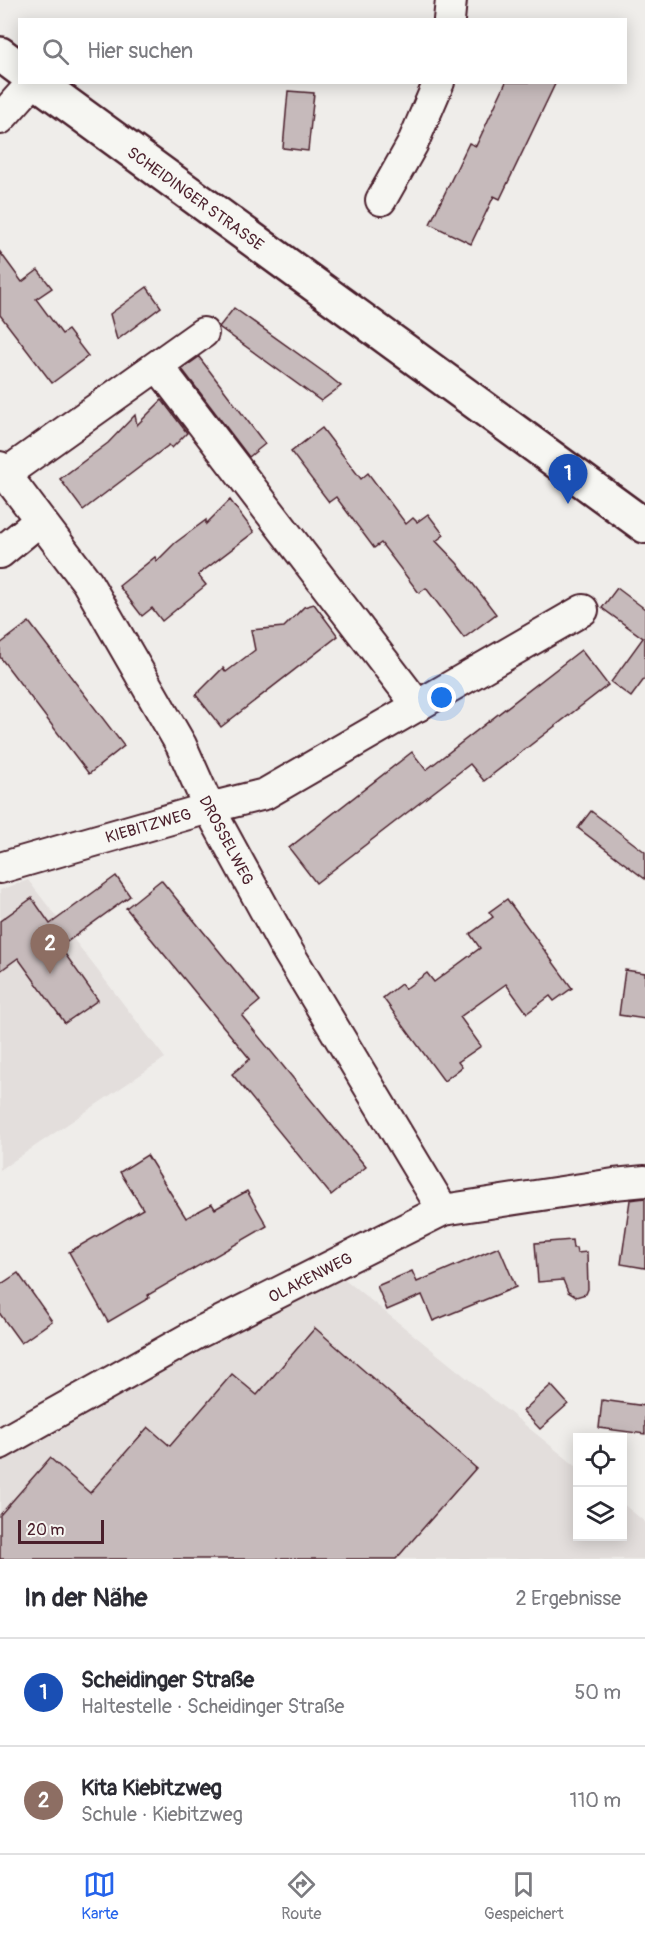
<!DOCTYPE html>
<html lang="de">
<head>
<meta charset="utf-8">
<style>
  body { margin:0; font-family:Pangolin,sans-serif; background:#f7f7f7; color:#2b2b33 }
  .controls { position:absolute; right:18px; bottom:18px; display:grid; overflow:hidden; border-radius:0px; box-shadow:0 3px 15px #0003 }
  .controls button { width:54px; height:54px; display:grid; place-items:center; padding:0; border:0; border-bottom:2px solid #e1e1e2; background:#fff; color:#2b2b33; font:30px sans-serif }
  .scale { position:absolute; left:18px; bottom:15px; width:86px; box-sizing:border-box; padding-left:6px; border:3px solid #4a1f2b; border-top:0; font-size:16px; line-height:21px; white-space:nowrap; color:#4a1f2b; -webkit-text-stroke:4px #f6f6f2; paint-order:stroke }
  .you { position:absolute; left:442px; top:698px; width:21px; height:21px; margin:-15px; border:4px solid #fff; border-radius:50%; background:#1a73e8; box-shadow:0 0 0 9px #1a73e833 }
  .badge { display:grid; place-items:center; width:39px; height:39px; border-radius:50%; background:#2563eb; color:#fff; font-size:20px; font-weight:700 }
  .pin { position:absolute; translate:-50% -50px; filter:drop-shadow(0 2px 3px #0008) }
  .pin::after { content:''; position:absolute; top:32px; width:21px; height:18px; background:inherit; clip-path:polygon(0 0,100% 0,50% 100%) }
  .list { margin:0; padding:0; list-style:none }
  h2 { display:flex; justify-content:space-between; align-items:center; height:78px; margin:0; padding:0 24px; font-size:26px }
  h2 small { font-size:20px; font-weight:400; color:#7c7c81 }
  .list li { display:grid; grid-template-columns:39px 1fr auto; gap:18px; align-items:center; box-sizing:border-box; height:108px; padding:0 24px; border-top:2px solid #e1e1e2 }
  .list b { display:block; font-size:22px; white-space:nowrap }
  .list p { margin:0; font-size:20px; white-space:nowrap; color:#7c7c81 }
  .list em { font-size:20px; font-style:normal; color:#7c7c81 }
  .icon { flex:none; width:33px; height:33px; fill:none; stroke:currentColor; stroke-width:2; stroke-linecap:round; stroke-linejoin:round }
  .map { position:relative; flex:none; width:645px; height:1559px; overflow:hidden }
  .search { position:absolute; background:#fff; box-shadow:0 3px 15px #0003; left:18px; right:18px; top:18px; height:66px; display:flex; align-items:center; gap:15px; box-sizing:border-box; padding:0 21px; border-radius:0px; color:#7c7c81; font-size:22px }
  .sheet { height:294px; background:#fff }
  nav { display:flex; justify-content:space-around; align-items:center; box-sizing:border-box; height:84px; border-top:2px solid #e1e1e2; background:#fff; font-size:16px; color:#7c7c81 }
  nav a { display:grid; justify-items:center; gap:3px }
  nav .on { color:#2563eb }
  .map>svg:first-child { display:block }
  .built { fill:#e3dedc }
  .building { fill:#c6babb; stroke:#4a1f2b; stroke-width:1.5 }
  .lines { fill:none; stroke-linecap:round; stroke-linejoin:round }
  .minor-casing { stroke:#4a1f2b; stroke-width:34 }
  .major-casing { stroke:#4a1f2b; stroke-width:38 }
  .minor { stroke:#f6f6f2; stroke-width:30 }
  .major { stroke:#f6f6f2; stroke-width:33 }
  .labels { text-anchor:middle; stroke-width:4.5; stroke-linejoin:round; paint-order:stroke }
  .street-label { font-size:16px; fill:#4a1f2b; stroke:#f6f6f2 }
</style>
</head>
<body>
<div class="map">
<svg width="645" height="1559" viewBox="0 0 645 1559">
  <rect width="100%" height="100%" fill="#efedea"/>
  <filter id="ink" filterUnits="userSpaceOnUse"><feTurbulence type="fractalNoise" baseFrequency=".0167" numOctaves="2"/><feDisplacementMap in="SourceGraphic" scale="12" xChannelSelector="R" yChannelSelector="G"/><feConvolveMatrix kernelMatrix="1 2 1 2 8 2 1 2 1" color-interpolation-filters="sRGB"/></filter>
  <g filter="url(#ink)">
    <g class="built">
      <path d="M28 880 165 1058 0 1170V890Z"/>
      <path d="M337 1273 577 1467 578 1536H622L623 1504 645 1522V1559H0V1456Z"/>
    </g>
    <g class="building">
      <path d="M506 82H556L500 199 494 196 471 244 430 224 469 143 476 146Z"/>
      <path d="M288 91 314 93 308 151 283 148Z"/>
      <path d="M0 252 22 282 38 270 52 288 36 299 62 334 68 330 88 356 52 383 0 315Z"/>
      <path d="M147 287 161 307 117 340 110 314Z"/>
      <path d="M234 308 325 373 341 386 321 401 219 327Z"/>
      <path d="M199 357 265 444 249 457 182 369Z"/>
      <path d="M162 400 187 433 172 448 169 445 83 510 60 479 108 443 135 415 137 425Z"/>
      <path d="M322 428 361 479 368 473 406 524 413 518 417 522 428 514 444 535 436 541 457 563 496 614 464 638 426 588 419 593 381 543 374 548 336 497 329 502 291 452Z"/>
      <path d="M230 500 254 532 198 575 206 585 162 621 152 608 142 616 119 586 155 557 157 561 175 543 206 520V524Z"/>
      <path d="M617 588 645 609V678L631 697 611 682 643 638 602 608Z"/>
      <path d="M314 604 338 636 221 727 196 695 223 668 226 672 255 650 251 630 284 627 304 607Z"/>
      <path d="M29 622 124 746 89 774 0 657V644Z"/>
      <path d="M581 650 608 685 484 781 470 764 316 883 289 848 412 752 426 770Z"/>
      <path d="M591 811 645 852V879L578 828Z"/>
      <path d="M116 876 130 896 60 947 98 1000 65 1023 18 958 0 971V921L32 898 50 924Z"/>
      <path d="M161 880 260 1001 242 1016 366 1167 331 1195 232 1074 250 1059 126 908Z"/>
      <path d="M507 899 572 988 554 1001 550 996 527 1013 506 984 460 1017 481 1046 458 1062 462 1067 444 1081 383 998 401 984 405 989 427 973 434 982 480 948 470 934 493 917 489 912Z"/>
      <path d="M625 970 645 973V1019L619 1015Z"/>
      <path d="M147 1155 186 1218 212 1204 215 1209 247 1191 267 1226 148 1295 149 1298 108 1322 69 1252 143 1209 120 1172Z"/>
      <path d="M645 1198V1268L621 1264 630 1200Z"/>
      <path d="M572 1240 573 1248H576L577 1253 587 1252 588 1289 586 1294 576 1297 568 1292 563 1280 538 1282 535 1243Z"/>
      <path d="M499 1247 516 1287 433 1321 422 1295 387 1310 377 1286 412 1271 417 1282Z"/>
      <path d="M18 1273 52 1321 21 1343 0 1314V1285Z"/>
      <path d="M315 1328 476 1468 396 1559H0V1515L50 1458 90 1493 148 1427 170 1446 232 1374 257 1395Z"/>
      <path d="M551 1385 568 1404 540 1429 523 1411Z"/>
      <path d="M602 1400 645 1406V1434L599 1428Z"/>
    </g>
    <g class="lines">
      <defs>
        <g id="minor">
          <path d="M449 20 451 0"/>
          <path d="M0 119 33 82"/>
          <path d="M381 200 412 145 439 82"/>
          <path d="M158 366 418 706"/>
          <path d="M0 467 87 582 181 745 209 808 284 945 443 1210"/>
          <path d="M5 474 203 333"/>
          <path d="M0 553 39 521"/>
          <path d="M0 868 209 808 265 794 583 610"/>
          <path d="M0 1444 198 1333 443 1210 614 1184 645 1181"/>
        </g>
        <g id="major">
          <path d="M0 54 20 69"/>
          <path d="M37 82 645 526"/>
        </g>
      </defs>
      <use href="#minor" class="minor-casing"/>
      <use href="#major" class="major-casing"/>
      <use href="#minor" class="minor"/>
      <use href="#major" class="major"/>
    </g>
  </g>
  <g class="labels">
    <g class="street-label">
      <text transform="translate(196 198) rotate(36)" y="6">SCHEIDINGER STRASSE</text>
      <text transform="translate(148 825) rotate(-16)" y="6">KIEBITZWEG</text>
      <text transform="translate(227 840) rotate(62)" y="6">DROSSELWEG</text>
      <text transform="translate(310 1277) rotate(-27)" y="6">OLAKENWEG</text>
    </g>
  </g>
</svg>
<div class="controls">
<button><svg class="icon" aria-label="locate" viewBox="0 0 24 24"><circle cx="12" cy="12" r="6"/><path d="M12 2v4M12 18v4M2 12h4M18 12h4"/></svg></button>
<button><svg class="icon" aria-label="layers" viewBox="0 0 24 24"><path d="M12 4l9 5-9 5-9-5zM3 14l9 5 9-5"/></svg></button>
</div>
<div class="scale">20 m</div>
<div class="you"></div>
<div class="pin badge" style="left:568px;top:504px;background:#1a4fb4">1</div>
<div class="pin badge" style="left:50px;top:974px;background:#8d6e63">2</div>
<div class="search"><svg class="icon" aria-label="search" viewBox="0 0 24 24"><circle cx="10" cy="10" r="6"/><path d="M15 15l6 6"/></svg>Hier suchen</div>
</div>
<section class="sheet">
<h2>In der Nähe<small>2 Ergebnisse</small></h2>
<ul class="list">
<li><span class="badge" style="background:#1a4fb4">1</span><div><b>Scheidinger Straße</b><p>Haltestelle · Scheidinger Straße</p></div><em>50 m</em></li>
<li><span class="badge" style="background:#8d6e63">2</span><div><b>Kita Kiebitzweg</b><p>Schule · Kiebitzweg</p></div><em>110 m</em></li>
</ul>
</section>
<nav>
<a class="on"><svg class="icon" aria-label="map" viewBox="0 0 24 24"><path d="M3 6l6-2 6 2 6-2v14l-6 2-6-2-6 2zM9 4v14M15 6v14"/></svg>Karte</a>
<a><svg class="icon" aria-label="directions" viewBox="0 0 24 24"><path d="M12 3l9 9-9 9-9-9zM9 14v-3h6M13 9l2 2-2 2"/></svg>Route</a>
<a><svg class="icon" aria-label="saved" viewBox="0 0 24 24"><path d="M7 4h10v16l-5-4-5 4z"/></svg>Gespeichert</a>
</nav>
</body>
</html>
